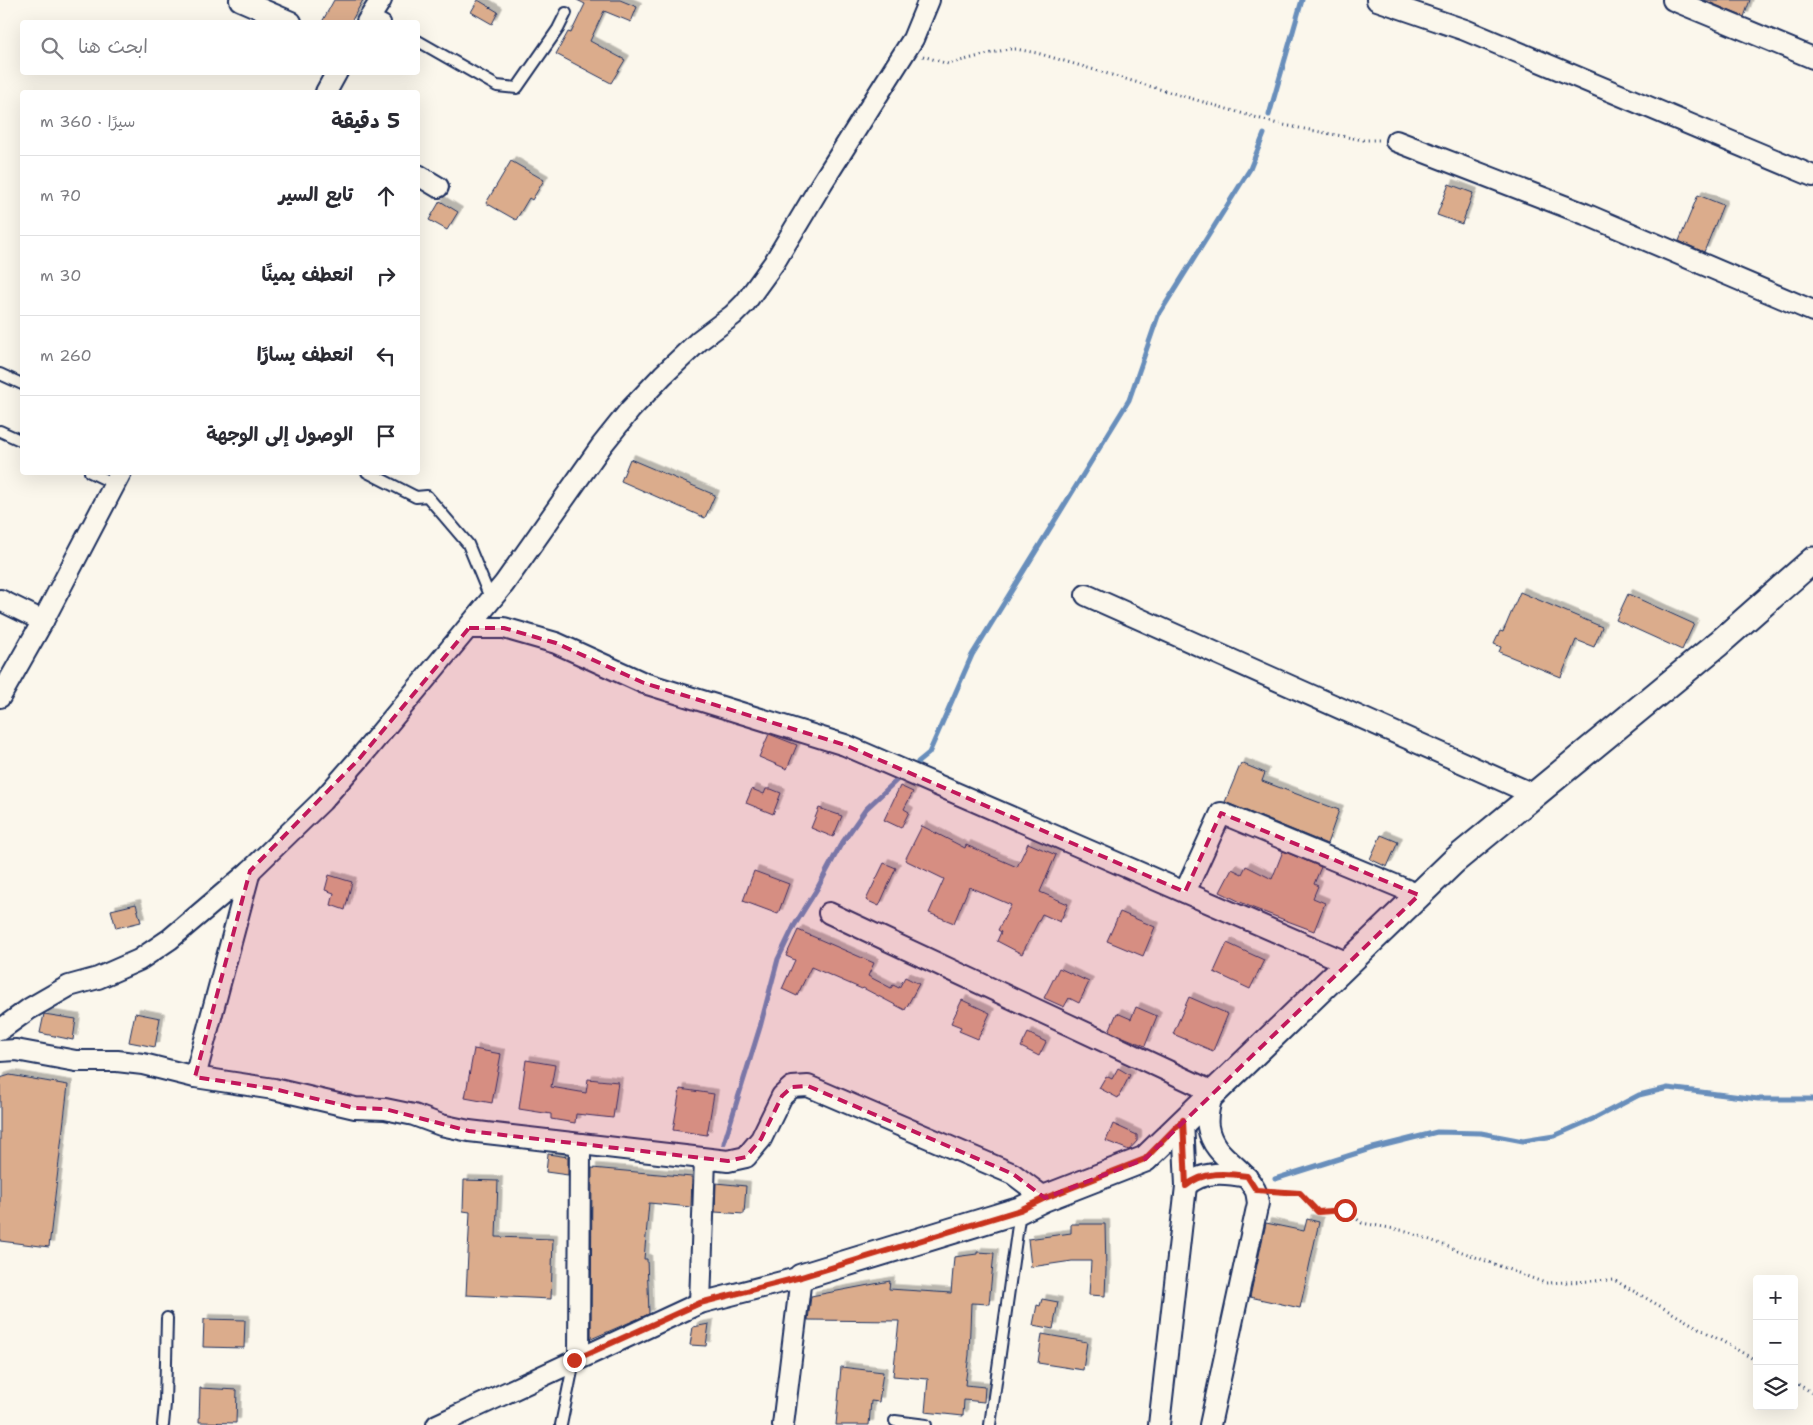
<!DOCTYPE html>
<html lang="ar">
<head>
<meta charset="utf-8">
<style>
  body { margin:0; font-family:"Shantell Sans","Playpen Sans Arabic",sans-serif; background:#f2f2f3; color:#2b2b33; direction:rtl }
  .controls { position:absolute; right:15px; bottom:15px; display:grid; overflow:hidden; border-radius:5px; box-shadow:0 5px 20px #0002 }
  .controls button { width:45px; height:45px; display:grid; place-items:center; padding:0; border:0; border-bottom:1px solid #e1e1e2; background:#fff; color:#2b2b33; font:25px sans-serif }
  .stop { position:absolute; width:15px; height:15px; margin:-11px; border:4px solid #c8321e; border-radius:50%; background:#fff }
  .stop.end { background:#c8321e; border-color:#fff; box-shadow:0 1px 5px #0008 }
  .list { margin:0; padding:0; list-style:none }
  h2 { display:flex; justify-content:space-between; align-items:center; height:65px; margin:0; padding:0 20px; font-size:21px }
  h2 small { font-size:16px; font-weight:400; color:#7c7c81 }
  .list li { display:grid; grid-template-columns:32px 1fr auto; gap:15px; align-items:center; box-sizing:border-box; height:80px; padding:0 20px; border-top:1px solid #e1e1e2 }
  .list b { display:block; font-size:19px; white-space:nowrap }
  .list em { font-size:16px; font-style:normal; color:#7c7c81 }
  .icon { flex:none; width:28px; height:28px; fill:none; stroke:currentColor; stroke-width:2; stroke-linecap:round; stroke-linejoin:round }
  .map { position:relative; flex:none; width:1813px; height:1425px; overflow:hidden; direction:ltr }
  .search { position:absolute; background:#fff; box-shadow:0 5px 20px #0002; left:20px; top:20px; width:400px; height:55px; display:flex; align-items:center; gap:12px; box-sizing:border-box; padding:0 18px; border-radius:5px; color:#7c7c81; font-size:19px }
  .panel { position:absolute; background:#fff; box-shadow:0 5px 20px #0002; left:20px; top:90px; width:400px; height:385px; border-radius:5px; direction:rtl }
  .map>svg:first-child { display:block }
  .lines { fill:none; stroke-linecap:round; stroke-linejoin:round }
  .stream { stroke:#688ebb; stroke-width:5 }
  .building { fill:#dbac8c; stroke:#1b2f5e; filter:url(#shadow) }
  .service-casing { stroke:#1b2f5e; stroke-width:14 }
  .minor-casing { stroke:#1b2f5e; stroke-width:24 }
  .tertiary-casing { stroke:#1b2f5e; stroke-width:29 }
  .path { stroke:#1b2f5e; stroke-width:3; stroke-dasharray:1 4; stroke-linecap:butt }
  .service { stroke:#fbf7ec; stroke-width:10 }
  .minor { stroke:#fbf7ec; stroke-width:20 }
  .tertiary { stroke:#fbf7ec; stroke-width:25 }
  .route { stroke:#c8321e; stroke-width:6 }
  .marked { fill:#c2185b; fill-opacity:0.2; stroke:#c2185b; stroke-width:4; stroke-dasharray:10 6; stroke-linejoin:round }
</style>
</head>
<body>
<div class="map">
<svg width="1813" height="1425" viewBox="0 0 1813 1425">
  <defs>
    <filter id="shadow"><feDropShadow dx="4.5" dy="-4.5" stdDeviation="0" flood-color="#0004"/></filter>
  </defs>
  <rect width="100%" height="100%" fill="#fbf7ec"/>
  <filter id="ink" filterUnits="userSpaceOnUse"><feTurbulence type="fractalNoise" baseFrequency=".02" numOctaves="2"/><feDisplacementMap in="SourceGraphic" scale="10" xChannelSelector="R" yChannelSelector="G"/><feConvolveMatrix kernelMatrix="1 2 1 2 8 2 1 2 1" color-interpolation-filters="sRGB"/></filter>
  <g filter="url(#ink)">
    <g class="lines">
      <g class="stream">
        <path d="M1269 115 1302 0"/>
        <path d="M918 762 929 753 972 655 1129 400 1158 316 1250 169 1264 134"/>
        <path d="M724 1143 760 1027 778 959 794 926 817 889 840 846 866 809 899 778"/>
        <path d="M1275 1179 1373 1148 1437 1132 1481 1133 1523 1141 1554 1136 1595 1118 1639 1095 1668 1088 1758 1099H1813"/>
      </g>
    </g>
    <g class="building">
      <path d="M334 0H363L351 22H322Z"/>
      <path d="M478 0 498 12 492 24 471 12Z"/>
      <path d="M577 0H620L637 7 631 22 604 11 590 41 625 60 611 83 556 54 568 32 571 33 585 4Z"/>
      <path d="M1704 0H1750L1744 17Z"/>
      <path d="M511 161 544 180 532 200 529 198 516 220 486 203Z"/>
      <path d="M1449 184 1473 193 1462 224 1437 215Z"/>
      <path d="M1698 195 1723 205 1704 252 1679 241Z"/>
      <path d="M440 201 458 212 447 230 429 220Z"/>
      <path d="M630 459 715 495 705 518 621 481Z"/>
      <path d="M1520 592 1602 627 1594 647 1576 640 1561 677 1499 652 1501 647 1494 644 1500 631 1503 632Z"/>
      <path d="M1628 594 1694 624 1682 650 1616 620Z"/>
      <path d="M769 734 797 745 787 769 759 757Z"/>
      <path d="M1241 763 1265 773 1262 781 1339 810 1327 844 1225 802Z"/>
      <path d="M900 786 913 792 904 809 909 812 901 828 884 820Z"/>
      <path d="M752 789 764 794 766 789H771L781 793 773 814 746 803Z"/>
      <path d="M819 808 842 816 833 837 811 828Z"/>
      <path d="M922 826 965 848 966 845 1017 867 1028 843 1056 855 1040 892 1068 904 1060 922 1042 914 1022 954 997 941 1001 932 998 930 1011 905 969 887 954 923 929 913 944 879 905 860Z"/>
      <path d="M1381 835 1398 842 1387 867 1370 859Z"/>
      <path d="M1283 851 1321 867 1314 884 1318 886 1313 898 1325 903 1314 931 1253 908 1220 892 1232 869 1242 874 1246 866 1272 879Z"/>
      <path d="M884 863 896 868 879 906 866 900Z"/>
      <path d="M754 871 789 884 778 914 743 901Z"/>
      <path d="M329 875 352 882 345 910 331 905 334 893 325 890Z"/>
      <path d="M136 904 141 922 116 928 111 910Z"/>
      <path d="M1120 912 1155 927 1143 956 1107 941Z"/>
      <path d="M798 930 874 963 868 976 891 988 893 985 899 988 905 977 919 984 905 1010 863 988 862 989 811 967 797 996 782 989 795 960 786 956Z"/>
      <path d="M1227 943 1264 960 1250 989 1214 972Z"/>
      <path d="M1059 968 1089 982 1079 1003 1069 998 1064 1007 1044 998Z"/>
      <path d="M1189 997 1228 1014 1213 1051 1173 1034Z"/>
      <path d="M962 1000 990 1013 978 1039 959 1031 961 1027 951 1023Z"/>
      <path d="M1136 1007 1157 1016 1145 1046 1109 1031 1117 1013 1131 1019Z"/>
      <path d="M135 1013 160 1018 155 1047 129 1042Z"/>
      <path d="M44 1014 76 1019 73 1040 40 1033Z"/>
      <path d="M1028 1033 1046 1042 1039 1056 1021 1047Z"/>
      <path d="M474 1049 501 1054 492 1103 465 1098Z"/>
      <path d="M526 1060 555 1065 551 1087 586 1093 588 1079 618 1082 613 1118 576 1114 575 1123 551 1119V1114L519 1109Z"/>
      <path d="M1118 1068 1130 1075 1118 1098 1099 1088 1106 1076 1112 1079Z"/>
      <path d="M10 1075 68 1085 49 1247 0 1241V1078Z"/>
      <path d="M680 1089 714 1094 707 1135 673 1130Z"/>
      <path d="M1113 1124 1137 1135V1141L1129 1150 1106 1141Z"/>
      <path d="M548 1154 568 1157V1175L546 1172Z"/>
      <path d="M592 1168 692 1177 691 1207 649 1203 644 1259H647L649 1314 591 1339Z"/>
      <path d="M464 1180 498 1181 496 1237 553 1239 551 1299 466 1295 470 1212 463 1211Z"/>
      <path d="M716 1183 746 1186 744 1214 715 1212Z"/>
      <path d="M1307 1219 1319 1222 1300 1308 1250 1297 1266 1223 1304 1231Z"/>
      <path d="M1071 1224H1105L1106 1270 1105 1296 1089 1295 1091 1261H1072L1031 1267 1028 1239 1071 1233Z"/>
      <path d="M977 1252 994 1253 989 1304 971 1303 969 1355 965 1385 985 1387 984 1402 964 1400 963 1416 925 1412 928 1379 893 1376 899 1321 808 1320 811 1296 890 1281 889 1289 951 1293 954 1257 977 1254Z"/>
      <path d="M1042 1299 1058 1302 1053 1329 1033 1325 1037 1305 1040 1306Z"/>
      <path d="M204 1319 245 1320 244 1348 203 1347Z"/>
      <path d="M709 1324 706 1346 690 1345 693 1327Z"/>
      <path d="M1042 1334 1087 1342 1083 1370 1038 1363Z"/>
      <path d="M841 1367 883 1372 879 1402 871 1401 869 1425H836Z"/>
      <path d="M200 1388 237 1390 236 1423 199 1422Z"/>
    </g>
    <g class="lines">
      <defs>
        <g id="service">
          <path d="M372 15 385 22"/>
          <path d="M418 41 497 86 517 88 558 29 566 13"/>
          <path d="M0 374 22 384"/>
          <path d="M0 431 22 441"/>
          <path d="M90 472 115 484"/>
          <path d="M367 472 416 497 427 496 468 544 491 600"/>
          <path d="M895 1421 926 1425"/>
          <path d="M163 1425 165 1404 167 1318"/>
          <path d="M561 1425 574 1361"/>
          <path d="M990 1425 1020 1211"/>
        </g>
        <g id="minor">
          <path d="M240 0 291 22"/>
          <path d="M1377 0 1465 30 1813 176"/>
          <path d="M1673 0 1813 58"/>
          <path d="M367 22 381 0"/>
          <path d="M326 92 337 72"/>
          <path d="M1396 141 1585 214 1813 311"/>
          <path d="M418 175 438 187"/>
          <path d="M1086 595 1535 795"/>
          <path d="M0 600 43 621"/>
          <path d="M469 628H504L556 643 644 683 845 745 1348 963"/>
          <path d="M0 697 43 621 121 472"/>
          <path d="M1185 892 1221 813 1419 895"/>
          <path d="M829 913 1213 1092C1210 1103 1206 1115 1208 1127 1213 1157 1241 1164 1254 1188 1257 1192 1257 1198 1258 1203L1210 1425"/>
          <path d="M0 1030 29 1009 69 986 98 978 139 960 170 939 250 871 322 801 359 759 504 584 602 445 630 410 663 375 700 340 733 315 745 303 774 263 822 183 906 50 913 39 929 0"/>
          <path d="M0 1051 16 1050 76 1061H117L143 1064 195 1077 274 1089 355 1108 385 1109 414 1115 441 1125 469 1131 728 1161 746 1157 761 1139 782 1096 792 1087 808 1086 1013 1174 1045 1198"/>
          <path d="M195 1077 250 871"/>
          <path d="M1186 1186C1203 1170 1226 1173 1247 1177"/>
          <path d="M700 1303 705 1159"/>
          <path d="M579 1358 580 1144"/>
          <path d="M437 1425 700 1303 801 1277 783 1425"/>
          <path d="M1159 1425 1186 1186 1183 1120"/>
        </g>
        <path id="tertiary" d="M801 1277 1020 1210 1045 1198 1145 1159 1454 861 1719 643 1813 560"/>
      </defs>
      <use href="#service" class="service-casing"/>
      <use href="#minor" class="minor-casing"/>
      <use href="#tertiary" class="tertiary-casing"/>
      <g class="path">
        <path d="M923 56 948 64 1008 49H1016L1037 53 1278 124 1363 140H1379"/>
        <path d="M1274 1191 1300 1193 1318 1212 1345 1210 1362 1223 1406 1231 1545 1283 1614 1280 1757 1361"/>
        <path d="M1794 1382 1813 1393"/>
      </g>
      <use href="#service" class="service"/>
      <use href="#minor" class="minor"/>
      <use href="#tertiary" class="tertiary"/>
    </g>
  </g>
  <g class="lines" filter="url(#ink)">
    <path class="route" d="M574 1360 700 1303 801 1277 1020 1210 1045 1198 1145 1159 1183 1120 1186 1186C1203 1171 1226 1173 1247 1176L1256 1190 1300 1193 1318 1212 1345 1210"/>
  </g>
  <path class="marked" d="M469 628H504L556 643 644 683 845 745 1185 892 1221 813 1419 895 1145 1159 1045 1198 1013 1174 808 1086 792 1087 782 1096 761 1139 746 1157 728 1161 469 1131 385 1109 355 1108 274 1089 195 1077 250 871 359 759Z"/>
</svg>
<div class="controls">
<button>+</button>
<button>−</button>
<button><svg class="icon" aria-label="layers" viewBox="0 0 24 24"><path d="M12 4l9 5-9 5-9-5zM3 14l9 5 9-5"/></svg></button>
</div>
<div class="stop" style="left:1345px;top:1210px"></div>
<div class="stop end" style="left:574px;top:1360px"></div>
<div class="search"><svg class="icon" aria-label="search" viewBox="0 0 24 24"><circle cx="10" cy="10" r="6"/><path d="M15 15l6 6"/></svg>ابحث هنا</div>
<section class="panel">
<h2>5 دقيقة<small>سيرًا · 360 m</small></h2>
<ul class="list">
<li><svg class="icon" aria-label="ahead" viewBox="0 0 24 24"><path d="M12 20V5M6 11l6-6 6 6"/></svg><div><b>تابع السير</b></div><em>70 m</em></li>
<li><svg class="icon" aria-label="right" viewBox="0 0 24 24"><path d="M7 20v-9h11M14 6l5 5-5 5"/></svg><div><b>انعطف يمينًا</b></div><em>30 m</em></li>
<li><svg class="icon" aria-label="left" viewBox="0 0 24 24"><path d="M17 20v-9H6M10 6l-5 5 5 5"/></svg><div><b>انعطف يسارًا</b></div><em>260 m</em></li>
<li><svg class="icon" aria-label="arrive" viewBox="0 0 24 24"><path d="M6 21V4h12l-3 4 3 4H6"/></svg><div><b>الوصول إلى الوجهة</b></div></li>
</ul>
</section>
</div>
</body>
</html>
